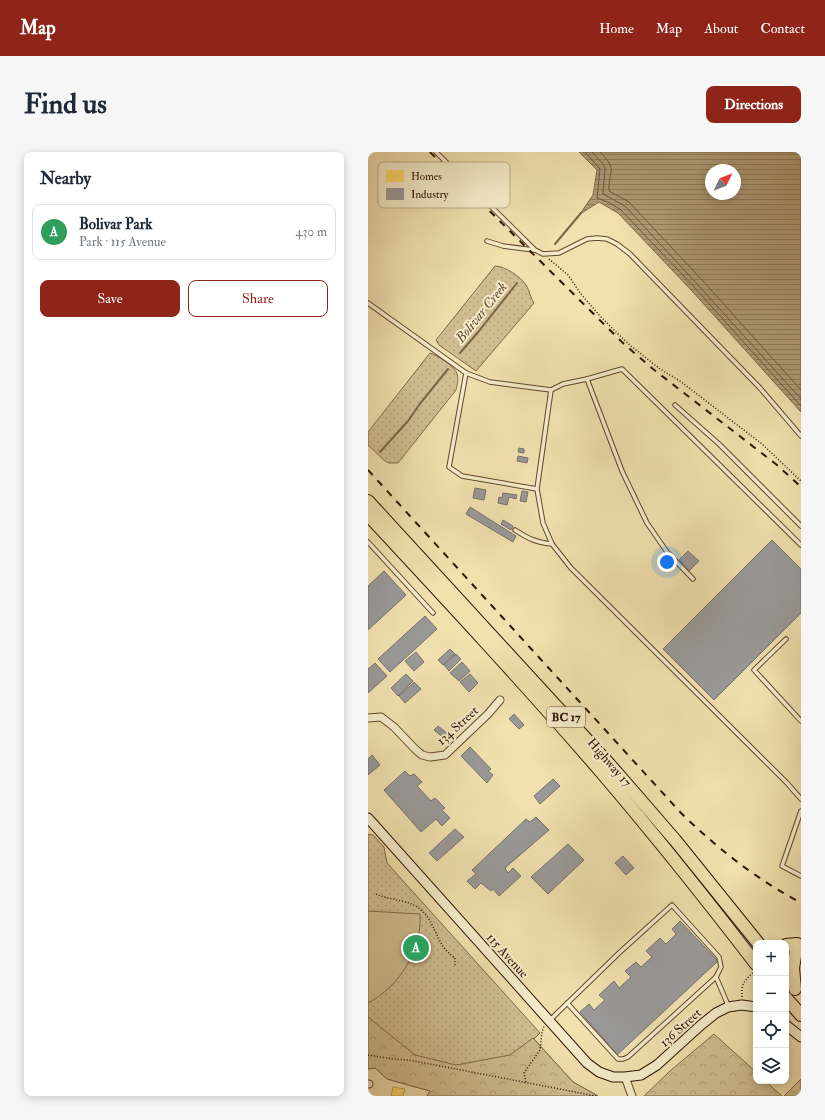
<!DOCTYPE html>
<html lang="en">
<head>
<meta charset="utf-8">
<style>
  body { margin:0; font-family:"IM FELL Double Pica",serif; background:#f6f6f7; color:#1f2937 }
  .controls { position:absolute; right:12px; bottom:12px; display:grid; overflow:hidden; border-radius:8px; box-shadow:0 2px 10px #0003 }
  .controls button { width:36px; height:36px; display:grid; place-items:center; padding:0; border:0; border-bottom:1px solid #e0e1e3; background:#fff; color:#1f2937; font:20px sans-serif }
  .compass { position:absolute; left:337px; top:12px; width:36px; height:36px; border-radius:50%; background:#fff; box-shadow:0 2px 10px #0003; rotate:47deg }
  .you { position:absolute; left:299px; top:410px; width:14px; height:14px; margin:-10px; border:3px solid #fff; border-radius:50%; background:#1a73e8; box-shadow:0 0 0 6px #1a73e833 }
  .badge { display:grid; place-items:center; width:26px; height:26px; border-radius:50%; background:#8f2418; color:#fff; font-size:13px; font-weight:700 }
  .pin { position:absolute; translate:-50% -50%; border:2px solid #fff; box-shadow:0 1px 4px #0006 }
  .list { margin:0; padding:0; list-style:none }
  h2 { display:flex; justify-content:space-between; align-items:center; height:52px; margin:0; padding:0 16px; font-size:17px }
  h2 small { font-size:13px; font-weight:400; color:#747a83 }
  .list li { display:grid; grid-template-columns:26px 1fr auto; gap:12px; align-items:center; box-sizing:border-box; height:56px; margin:0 8px 8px; padding:0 8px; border:1px solid #e0e1e3; border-radius:8px }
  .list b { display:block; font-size:15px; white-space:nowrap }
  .list p { margin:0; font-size:13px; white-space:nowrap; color:#747a83 }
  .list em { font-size:13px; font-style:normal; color:#747a83 }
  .actions { display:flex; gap:8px; padding:12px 16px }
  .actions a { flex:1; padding:9px 0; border:1px solid #8f2418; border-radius:8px; text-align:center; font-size:14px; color:#8f2418 }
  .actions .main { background:#8f2418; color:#fff }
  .icon { flex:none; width:22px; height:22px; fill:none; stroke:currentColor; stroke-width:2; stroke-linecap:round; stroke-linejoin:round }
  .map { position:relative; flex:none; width:433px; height:944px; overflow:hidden; border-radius:8px }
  header { display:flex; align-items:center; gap:24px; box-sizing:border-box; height:56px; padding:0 20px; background:#8f2418; color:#fff }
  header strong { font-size:19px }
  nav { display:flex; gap:22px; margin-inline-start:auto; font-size:14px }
  .intro { display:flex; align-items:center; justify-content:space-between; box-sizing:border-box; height:96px; padding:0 24px }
  h1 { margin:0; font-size:28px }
  .button { padding:10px 18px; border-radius:8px; background:#8f2418; color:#fff; font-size:14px; font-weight:700 }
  main { display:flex; gap:24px; padding:0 24px }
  aside { flex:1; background:#fff; border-radius:8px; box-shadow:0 2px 10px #0003 }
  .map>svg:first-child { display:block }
  .green { fill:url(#green-dots); stroke:#80684b }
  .forest { fill:url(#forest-crowns); stroke:#80684b }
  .pitch { fill:#d0be91; stroke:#80684b }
  .water { fill:url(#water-rules); stroke:#7d6448; fill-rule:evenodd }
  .homes { fill:#ffd966; stroke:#c19d49 }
  .industry { fill:#999; stroke:#7a706d }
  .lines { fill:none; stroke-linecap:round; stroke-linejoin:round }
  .shore { stroke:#70563d; stroke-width:1 }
  .stream { stroke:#7d6448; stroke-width:2 }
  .lane-casing { stroke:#61462f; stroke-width:5.5 }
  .street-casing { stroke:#61462f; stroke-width:9 }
  .secondary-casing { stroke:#311205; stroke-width:11 }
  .highway-casing { stroke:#311205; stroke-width:14 }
  .path { stroke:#311205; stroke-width:1.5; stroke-dasharray:1 2; stroke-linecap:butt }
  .lane { stroke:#f5ecca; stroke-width:3.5 }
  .street { stroke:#f5ecca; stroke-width:7 }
  .secondary { stroke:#f5ecca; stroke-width:9 }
  .highway { stroke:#f0e1ae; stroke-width:12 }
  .rail { stroke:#311205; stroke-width:2; stroke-dasharray:7 7; stroke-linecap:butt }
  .labels { text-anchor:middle; stroke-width:4; stroke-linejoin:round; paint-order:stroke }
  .shield { fill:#f5ecca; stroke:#6c5340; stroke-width:1 }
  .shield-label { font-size:12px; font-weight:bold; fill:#311205 }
  .street-label { font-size:13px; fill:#311205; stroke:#f5ecca }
  .water-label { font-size:14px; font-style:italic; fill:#634932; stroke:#f5ecca }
  .key { fill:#f5ecca; stroke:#baab8f; stroke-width:1 }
  .key-label { font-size:11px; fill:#311205 }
</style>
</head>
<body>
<header>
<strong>Map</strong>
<nav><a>Home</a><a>Map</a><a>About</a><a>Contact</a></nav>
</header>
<div class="intro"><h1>Find us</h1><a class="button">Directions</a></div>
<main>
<aside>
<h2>Nearby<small></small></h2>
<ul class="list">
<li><span class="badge" style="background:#2e9e5b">A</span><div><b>Bolivar Park</b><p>Park · 115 Avenue</p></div><em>430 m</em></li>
</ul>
<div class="actions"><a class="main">Save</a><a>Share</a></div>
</aside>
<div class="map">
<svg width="433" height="944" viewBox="0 0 433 944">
  <defs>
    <pattern id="green-dots" width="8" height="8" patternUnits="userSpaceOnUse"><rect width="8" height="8" fill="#d0be91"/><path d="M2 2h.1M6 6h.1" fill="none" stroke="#b3a27c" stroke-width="1.8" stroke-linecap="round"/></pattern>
    <pattern id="forest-crowns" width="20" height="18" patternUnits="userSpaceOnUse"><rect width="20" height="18" fill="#d0be91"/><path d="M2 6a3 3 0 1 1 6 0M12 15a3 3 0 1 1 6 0" fill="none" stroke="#b3a27c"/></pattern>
    <pattern id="water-rules" width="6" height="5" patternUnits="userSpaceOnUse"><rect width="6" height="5" fill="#af9b75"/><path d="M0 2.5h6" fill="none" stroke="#8f7d5e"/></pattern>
  </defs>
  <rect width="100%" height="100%" fill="#f0e1ae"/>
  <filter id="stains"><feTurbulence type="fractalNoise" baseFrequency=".005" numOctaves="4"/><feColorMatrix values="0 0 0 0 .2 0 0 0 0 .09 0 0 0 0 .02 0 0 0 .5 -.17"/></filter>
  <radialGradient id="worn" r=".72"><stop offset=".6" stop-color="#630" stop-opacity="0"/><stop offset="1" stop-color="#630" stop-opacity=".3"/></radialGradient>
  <g class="green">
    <path d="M127 114C137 114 153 125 158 133 162 139 162 146 166 151L108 219 71 193 68 188Z"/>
    <path d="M62 201C69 203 88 215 89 222 91 228 89 233 88 238L30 311H21L17 309 0 293V280Z"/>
    <path d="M0 682 5 683 16 695 19 711 172 881 166 887 205 930 230 944H59L62 939 19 927 7 916 0 917Z"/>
  </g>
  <g class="forest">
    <path d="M0 865 47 903 88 913 142 903 165 886 205 930 230 944H59L62 939 19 927 7 916 0 917Z"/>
    <path d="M346 882 388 920V929H397L414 944H276L302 919Z"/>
    <path d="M433 927V944H416Z"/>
  </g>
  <path class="pitch" d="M0 759 52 762C54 798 32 834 0 851Z"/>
  <path class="water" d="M211 0H433V260L324 139 250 61 231 50 212 62 225 43 229 18ZM343 18H367V42H343Z"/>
  <path class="homes" d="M25 935 37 937 35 944H23Z"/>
  <g class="industry">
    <path d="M151 296 156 297V301L150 300Z"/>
    <path d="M150 304 160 306 159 311 149 309Z"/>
    <path d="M107 336 118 338 116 348 105 346Z"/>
    <path d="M154 339 160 340 158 350 152 349Z"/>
    <path d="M135 341 149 343 148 347 141 345 139 353 130 351 131 345 134 346Z"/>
    <path d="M102 355 148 384 145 390 98 362Z"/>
    <path d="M135 368 145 374 143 378 133 372Z"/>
    <path d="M404 388 433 417V461L346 548 295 497Z"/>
    <path d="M320 399 331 409 321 419 311 408Z"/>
    <path d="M16 419 38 443 0 478V434Z"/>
    <path d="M57 464 69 477 22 520 10 507Z"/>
    <path d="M82 497 87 502 75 513 70 508Z"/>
    <path d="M48 500 56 510 46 519 37 509Z"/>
    <path d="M88 502 93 507 81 519 76 513Z"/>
    <path d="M94 510 102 519 91 529 82 521Z"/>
    <path d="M7 511 19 524 0 541V517Z"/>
    <path d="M38 522 45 529 30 544 23 536Z"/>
    <path d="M102 522 110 531 101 540 92 530Z"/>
    <path d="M46 530 53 537 37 551 31 544Z"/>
    <path d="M146 562 156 573 151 577 141 567Z"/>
    <path d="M70 574 80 582 76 586 66 578Z"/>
    <path d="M102 595 123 617 120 619 125 623 119 631 93 604Z"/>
    <path d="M4 603 12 613 0 623V607Z"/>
    <path d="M37 619 42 624 46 622 54 630 49 634 63 649 67 646 77 656 74 658 82 666 74 674 68 667 53 680 16 638Z"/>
    <path d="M185 627 192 634 172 652 166 644Z"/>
    <path d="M168 665 181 678 137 716 140 721 145 716 153 724 131 744 125 737 123 739 113 731 107 737 99 729 108 722 104 718 158 667 162 670Z"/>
    <path d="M87 677 96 685 69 709 61 701Z"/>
    <path d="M200 692 216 708 180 742 163 725Z"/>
    <path d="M255 704 266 716 258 723 247 711Z"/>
    <path d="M312 769 350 809 249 903 236 889 237 888 212 860 221 852 226 858 237 848 231 843 246 829 251 836 263 825 257 819 268 810 273 815 284 805 278 799 292 786 298 792 308 782 304 777Z"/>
  </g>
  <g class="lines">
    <g class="shore">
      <path d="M217 0 232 17 229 46 242 51 253 58 327 136 433 254"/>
      <path d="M224 0 235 12 237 16 235 42 257 54 330 133 433 247"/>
      <path d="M232 0C251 19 240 18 241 39L261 50 335 129 433 238"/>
    </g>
    <g class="stream">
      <path d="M187 92 213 61"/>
      <path d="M92 201 111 179 149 131"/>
      <path d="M12 300 40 269 51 253 80 217"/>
    </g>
    <defs>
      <g id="lane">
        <path d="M68 0 167 98 175 102 191 101 219 87 229 86 239 87 249 92 262 102 392 236 433 284"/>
        <path d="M119 89 135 94 166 98"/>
        <path d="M0 151 98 221 122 230 183 238 195 232 219 227 254 319 279 371 299 400 325 427"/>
        <path d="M98 221 81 315 94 324 169 337 183 238"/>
        <path d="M219 227 254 217 433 393"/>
        <path d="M307 253 351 292 433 374"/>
        <path d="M169 337 175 371 184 392 203 416 419 631 433 647"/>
        <path d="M147 378C161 387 167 390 184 392"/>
        <path d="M0 390 65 461"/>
        <path d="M418 487 386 518 433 569"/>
        <path d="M433 659 414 714 433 724"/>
        <path d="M348 825 360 853"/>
        <path d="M182 868 251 801 304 753 351 805 353 815 348 825 260 905 255 907H250L199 851"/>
      </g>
      <g id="street">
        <path d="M0 566 13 565 26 575 47 597 54 603 62 605 77 603 120 562 132 548"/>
        <path d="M257 925 264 944"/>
        <path d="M0 932H1"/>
      </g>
      <g id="secondary">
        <path d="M0 666 219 911 231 920 245 925H257L273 923 289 913 333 873 348 861 360 855 374 853 388 855"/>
        <path d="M418 873 433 885"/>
      </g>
      <g id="highway">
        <path d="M0 349 242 613 282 659 307 688 390 791"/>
        <path d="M0 363C79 448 158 533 234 621 287 683 338 747 388 812"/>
        <path d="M418 793 429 792 425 816 427 837"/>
        <path d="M418 846 433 863"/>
      </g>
    </defs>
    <use href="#lane" class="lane-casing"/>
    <use href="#street" class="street-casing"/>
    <use href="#secondary" class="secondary-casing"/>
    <use href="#highway" class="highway-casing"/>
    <g class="path">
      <path d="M181 107 200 123 213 142 232 164 248 180 263 194 292 217 312 229 394 292 433 329"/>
      <path d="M8 742C23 749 42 747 54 759 69 773 68 794 87 806V814"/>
      <path d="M374 845C373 832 376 829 385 821"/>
      <path d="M0 903 25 907 41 908 228 944"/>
      <path d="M158 930 156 921 172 898 174 880 176 874"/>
    </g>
    <use href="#lane" class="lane"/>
    <use href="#street" class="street"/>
    <use href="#secondary" class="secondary"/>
    <use href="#highway" class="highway"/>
    <g class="rail">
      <path d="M62 0 256 192 285 217 409 313 433 335"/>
      <path d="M0 318 313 661C350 697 387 726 433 751"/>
    </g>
  </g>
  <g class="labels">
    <rect class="shield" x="179" y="555" width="38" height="20" rx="3"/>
    <g class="shield-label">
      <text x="198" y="569">BC 17</text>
    </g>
    <g class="street-label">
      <text transform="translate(89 573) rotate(-42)" y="5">134 Street</text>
      <text transform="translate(242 610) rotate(49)" y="5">Highway 17</text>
      <text transform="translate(140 803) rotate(48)" y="5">115 Avenue</text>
      <text transform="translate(312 875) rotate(-42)" y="5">136 Street</text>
    </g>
    <g class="water-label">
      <text transform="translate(113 160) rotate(-51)" y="5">Bolivar Creek</text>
    </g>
  </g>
  <rect x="10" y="10" width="132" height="46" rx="6" class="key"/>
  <rect x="18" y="18" width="18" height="12" fill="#ffd966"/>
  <rect x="18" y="36" width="18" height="12" fill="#999"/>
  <g class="key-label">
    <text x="43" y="28">Homes</text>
    <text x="43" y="46">Industry</text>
  </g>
  <rect width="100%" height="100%" filter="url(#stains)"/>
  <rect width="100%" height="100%" fill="url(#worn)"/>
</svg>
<div class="controls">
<button>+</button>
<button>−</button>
<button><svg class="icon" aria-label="locate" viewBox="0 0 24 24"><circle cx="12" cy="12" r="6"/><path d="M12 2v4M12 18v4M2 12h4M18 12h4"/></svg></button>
<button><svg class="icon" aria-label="layers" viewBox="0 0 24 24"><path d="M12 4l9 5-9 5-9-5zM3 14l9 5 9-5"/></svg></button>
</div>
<svg class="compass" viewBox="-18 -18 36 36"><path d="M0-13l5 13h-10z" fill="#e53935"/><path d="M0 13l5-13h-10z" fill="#747a83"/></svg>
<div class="you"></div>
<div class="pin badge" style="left:48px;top:796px;background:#2e9e5b">A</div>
</div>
</main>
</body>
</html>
